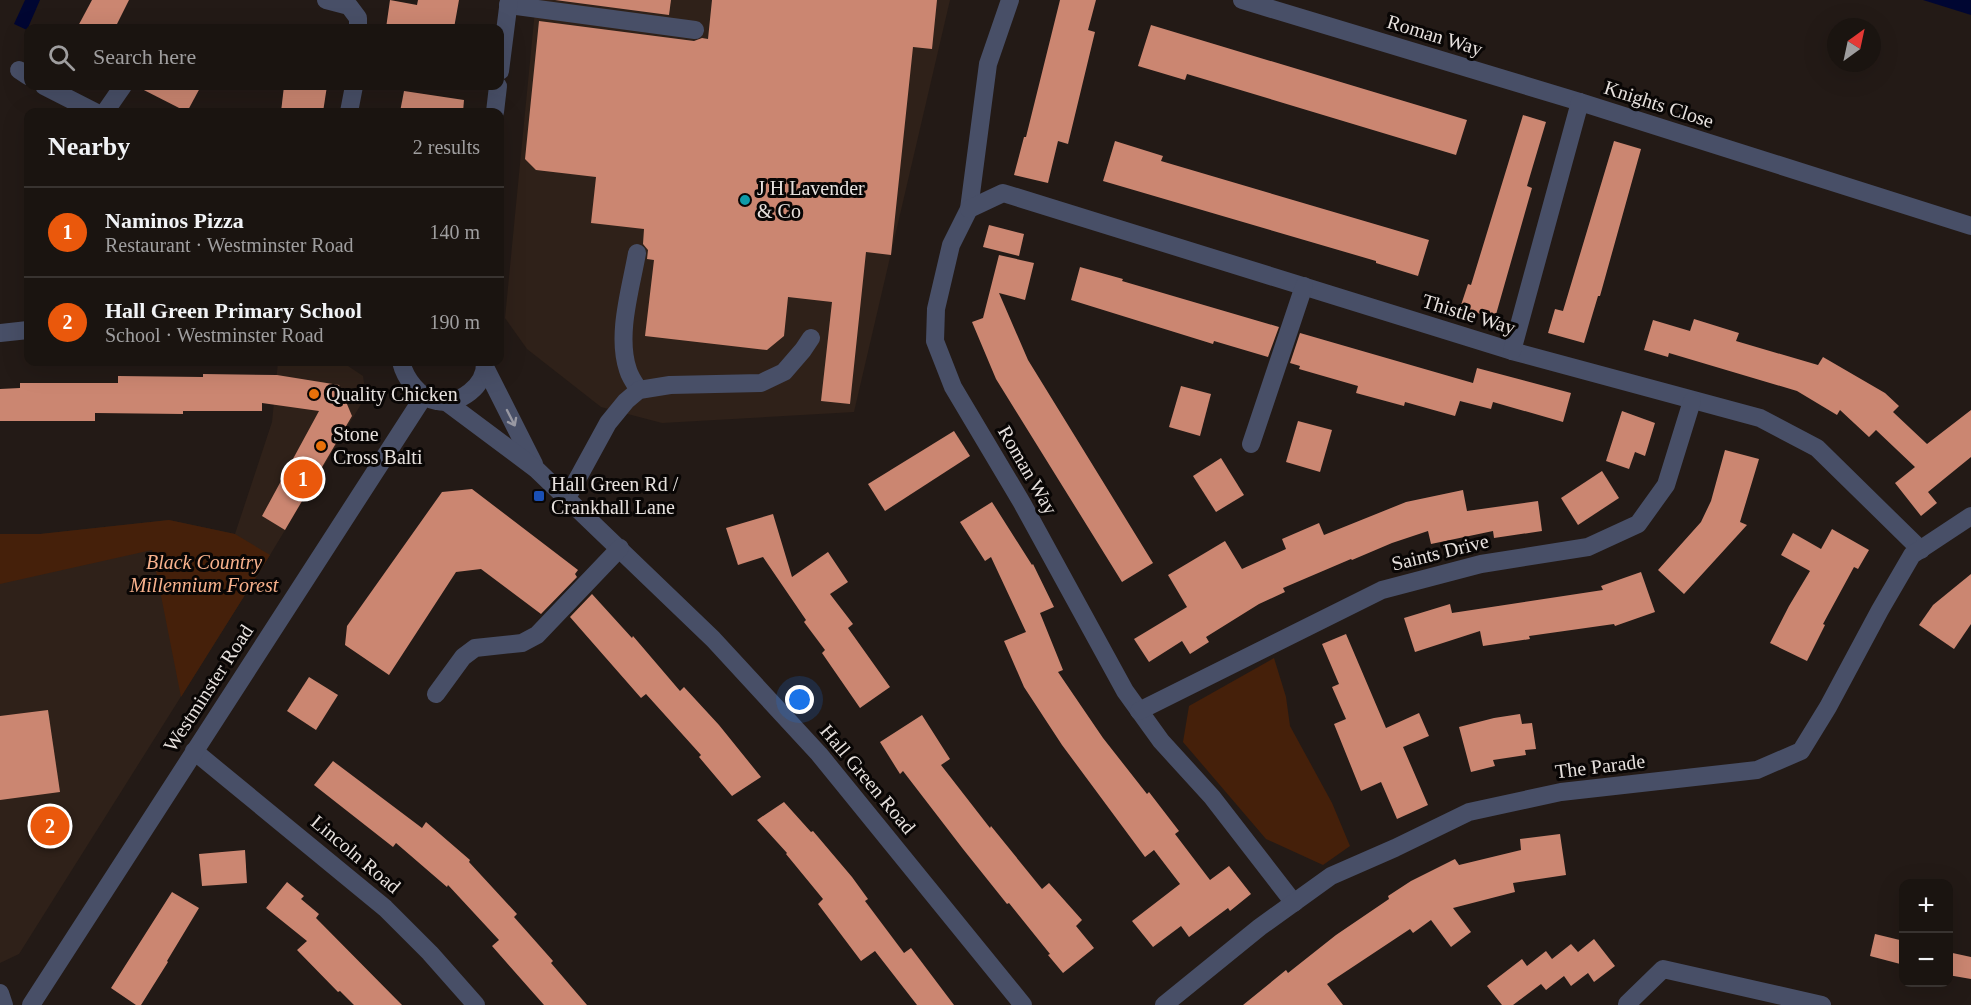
<!DOCTYPE html>
<html lang="en">
<head>
<meta charset="utf-8">
<style>
  body { margin:0; font-family:"Times New Roman",serif; background:#27211e; color:#f1f3f6 }
  .controls { position:absolute; right:18px; bottom:18px; display:grid; overflow:hidden; border-radius:12px; box-shadow:0 6px 24px #0002 }
  .controls button { width:54px; height:54px; display:grid; place-items:center; padding:0; border:0; border-bottom:2px solid #383330; background:#1a1410; color:#f1f3f6; font:30px sans-serif }
  .compass { position:absolute; left:1827px; top:18px; width:54px; height:54px; border-radius:50%; background:#1a1410; box-shadow:0 6px 24px #0002; rotate:33deg }
  .you { position:absolute; left:800px; top:700px; width:21px; height:21px; margin:-15px; border:4px solid #fff; border-radius:50%; background:#1a73e8; box-shadow:0 0 0 9px #1a73e833 }
  .badge { display:grid; place-items:center; width:39px; height:39px; border-radius:50%; background:#ea580c; color:#fff; font-size:20px; font-weight:700 }
  .pin { position:absolute; translate:-50% -50%; border:3px solid #fff; box-shadow:0 2px 6px #0006 }
  .list { margin:0; padding:0; list-style:none }
  h2 { display:flex; justify-content:space-between; align-items:center; height:78px; margin:0; padding:0 24px; font-size:26px }
  h2 small { font-size:20px; font-weight:400; color:#9f9e9f }
  .list li { display:grid; grid-template-columns:39px 1fr auto; gap:18px; align-items:center; box-sizing:border-box; height:90px; padding:0 24px; border-top:2px solid #383330 }
  .list b { display:block; font-size:22px; white-space:nowrap }
  .list p { margin:0; font-size:20px; white-space:nowrap; color:#9f9e9f }
  .list em { font-size:20px; font-style:normal; color:#9f9e9f }
  .icon { flex:none; width:33px; height:33px; fill:none; stroke:currentColor; stroke-width:2; stroke-linecap:round; stroke-linejoin:round }
  .map { position:relative; flex:none; width:1971px; height:1005px; overflow:hidden }
  .search { position:absolute; background:#1a1410; box-shadow:0 6px 24px #0002; left:24px; top:24px; width:480px; height:66px; display:flex; align-items:center; gap:15px; box-sizing:border-box; padding:0 21px; border-radius:12px; color:#9f9e9f; font-size:22px }
  .panel { position:absolute; background:#1a1410; box-shadow:0 6px 24px #0002; left:24px; top:108px; width:480px; height:258px; border-radius:12px }
  .map>svg:first-child { display:block }
  .built { fill:#2f2119 }
  .green { fill:#45200a }
  .water { fill:#000632 }
  .building { fill:#cb8671 }
  .lines { fill:none; stroke-linecap:round; stroke-linejoin:round }
  .minor { stroke:#484f67; stroke-width:18 }
  .oneway { stroke:#9898a2 }
  .culture-dot { fill:#0f9aa8; stroke:#090605; stroke-width:2 }
  .food-dot { fill:#e8710a; stroke:#090605; stroke-width:2 }
  .transit-dot { fill:#1a4fb4; stroke:#090605; stroke-width:2 }
  .labels { text-anchor:middle; stroke-width:6; stroke-linejoin:round; paint-order:stroke }
  .street-label { font-size:20px; fill:#e7e1de; stroke:#090605 }
  .poi-label { font-size:20px; fill:#e7e1de; stroke:#090605; text-anchor:start }
  .park-label { font-size:20px; font-style:italic; fill:#f9b28d; stroke:#090605 }
</style>
</head>
<body>
<div class="map">
<svg width="1971" height="1005" viewBox="0 0 1971 1005">
  <rect width="100%" height="100%" fill="#231a16"/>
  <g class="built">
    <path d="M536 0H950L854 412 662 423 601 407 527 349 505 318Z"/>
    <path d="M278 362 345 364 363 376 366 396 270 555 19 954 0 963V534H40L169 520 235 534 272 422Z"/>
  </g>
  <g class="green">
    <path d="M169 520 235 534 270 555 181 697 152 550 0 584V534H40Z"/>
    <path d="M1274 658 1286 697 1290 726 1332 803 1350 846 1323 865 1266 839 1183 742 1189 706Z"/>
  </g>
  <g class="water">
    <path d="M25 0H40L27 30 14 24Z"/>
    <path d="M1923 0H1971V15Z"/>
  </g>
  <g class="building">
    <path d="M92 0H129L115 28H77Z"/>
    <path d="M390 0 417 5 418 0H459L454 28H386Z"/>
    <path d="M555 0H671L669 15Z"/>
    <path d="M712 0H937L932 49 913 47 891 255 866 252 850 404 821 401 832 302 788 297 784 336 767 350 645 336 654 260 647 259 648 250 643 244 644 229 591 223 596 177 536 170 525 159 539 21 694 41 702 38 708 39Z"/>
    <path d="M1060 0H1096L1088 30 1095 32 1068 144 1058 141 1048 183 1014 175 1024 137H1026Z"/>
    <path d="M1151 25 1467 120 1456 155 1187 74 1185 80 1138 66Z"/>
    <path d="M136 86H201L187 112Z"/>
    <path d="M284 86H327L323 112H281Z"/>
    <path d="M404 91 464 100 463 112H400Z"/>
    <path d="M1523 115 1546 122 1527 186 1532 188 1495 318 1460 308 1468 284 1471 285Z"/>
    <path d="M1115 141 1163 156 1161 161 1429 240 1418 276 1376 263V261L1103 181Z"/>
    <path d="M1614 141 1641 149 1600 296H1598L1584 343 1548 333 1555 309 1563 311Z"/>
    <path d="M989 225 1024 234 1019 256 983 247Z"/>
    <path d="M999 255 1034 263 1025 300 999 293 1028 360 1153 563 1122 582 996 379 972 322 983 318Z"/>
    <path d="M1080 267 1123 279 1122 281 1279 327 1268 357 1214 341 1213 344 1071 300Z"/>
    <path d="M1694 319 1739 333 1736 341 1818 365 1823 357 1885 393 1899 406 1893 412 1927 444 1971 410V457L1928 492 1937 503 1921 516 1895 483 1915 467 1876 430 1869 437 1840 410 1837 415 1797 391 1669 353 1668 357 1644 350 1653 320 1690 331Z"/>
    <path d="M1300 333 1473 383 1477 368 1571 393 1563 422 1493 402 1491 409 1460 401 1455 416 1405 402 1404 406 1356 393 1358 386 1299 369 1300 366 1290 363Z"/>
    <path d="M203 374 277 375 339 385 352 416 285 530 262 516 319 411 262 403V411H183V414L95 413V421H0V389L20 388V383H118V376L203 377Z"/>
    <path d="M1181 386 1211 394 1200 436 1169 427Z"/>
    <path d="M1622 411 1655 423 1645 456 1635 452 1629 469 1606 461Z"/>
    <path d="M1298 421 1332 430 1320 472 1286 462Z"/>
    <path d="M954 431 970 456 885 511 868 484Z"/>
    <path d="M1725 450 1759 459 1740 522 1747 525 1684 594 1658 570 1701 522 1711 501Z"/>
    <path d="M1221 458 1244 495 1216 512 1193 476Z"/>
    <path d="M1602 471 1619 498 1578 525 1561 498Z"/>
    <path d="M472 489 578 570 575 574 577 577 541 614 481 569 456 572 389 675 345 645 347 626 442 492Z"/>
    <path d="M1463 490 1467 511 1538 501 1542 531 1494 538 1493 531 1431 544 1428 531 1392 543 1352 560 1351 559 1283 588 1285 592 1259 604 1206 637 1209 642 1190 654 1182 641 1149 662 1134 639 1187 607 1168 575 1225 541 1242 569 1286 549 1282 539 1319 523 1324 535 1406 502Z"/>
    <path d="M992 502 1032 565 1033 564 1054 607 1040 613 1063 670 1058 672 1103 738 1147 794 1149 792 1179 831 1175 834 1210 880 1229 866 1251 894 1230 911 1228 908 1189 937 1181 926 1153 947 1132 921 1180 884 1154 850 1145 857 1062 745 1024 687 1004 641 1026 632 991 557 985 561 960 522Z"/>
    <path d="M773 514 792 577 828 552 848 582 830 594 853 624 848 628 890 687 860 708 822 653 825 650 804 622 806 620 763 557 738 565 726 528Z"/>
    <path d="M1832 529 1869 550 1858 569 1854 567 1823 624 1825 625 1807 661 1770 643 1789 606 1810 571 1781 555 1793 533 1821 549Z"/>
    <path d="M1641 572 1655 612 1615 626 1614 624 1529 636 1530 639 1483 646 1480 631 1415 652 1404 618 1450 604 1452 613 1603 590 1601 586Z"/>
    <path d="M1971 574V624L1954 649 1919 625 1933 605Z"/>
    <path d="M592 594 632 638 633 636 680 691 684 687 719 725 761 777 732 796 699 757 701 755 646 694 641 698 570 617Z"/>
    <path d="M1346 634 1386 728 1419 713 1429 736 1403 747 1428 805 1397 819 1381 782 1361 791 1334 724 1346 719 1332 687 1339 684 1322 644Z"/>
    <path d="M309 677 338 695 316 730 287 711Z"/>
    <path d="M48 710 60 792 0 800V716Z"/>
    <path d="M1520 714 1522 724 1532 723 1536 749 1525 750 1526 755 1493 760 1495 766 1471 772 1459 727 1494 718Z"/>
    <path d="M922 715 950 759 941 765 990 828 991 826 1042 889 1049 883 1082 920 1076 926 1094 948 1063 973 1048 955 1050 954 1009 903 1007 904 963 849 903 771 900 774 880 742Z"/>
    <path d="M333 761 422 828 426 822 470 860 469 862 517 914 514 917 553 961 551 963 587 1005H544L492 946 499 940 448 885 447 887 396 843 393 847 314 785Z"/>
    <path d="M784 802 811 832 813 831 852 877 868 899 865 901 904 953 911 948 954 1005H917L875 951 861 961 818 904 823 899 786 854 787 853 757 820Z"/>
    <path d="M1560 834 1566 875 1513 883 1515 892 1453 908 1471 932 1451 947 1431 920 1413 933 1410 929 1327 984 1343 1005H1243L1286 970 1288 973 1336 935 1389 899 1388 896 1411 881 1455 859 1459 865 1521 850 1520 839Z"/>
    <path d="M245 850 247 883 202 886 199 854Z"/>
    <path d="M287 882 304 896 301 899 319 914 316 918 402 1005H354L340 991 338 992 297 950 307 941 266 908Z"/>
    <path d="M172 892 199 908 167 961 168 962 141 1005H136L111 988Z"/>
    <path d="M1875 934 1904 941V965L1870 956Z"/>
    <path d="M1594 939 1615 966 1594 982 1588 973 1571 986 1564 976 1546 990 1541 984 1513 1005H1502L1487 986 1522 959 1527 966 1546 951 1552 959 1571 944 1578 952Z"/>
    <path d="M1948 952 1971 957V979L1948 975Z"/>
  </g>
  <g class="lines">
    <g class="minor">
      <path d="M326 0 349 6 358 18V28"/>
      <path d="M1010 0 988 64 969 209 951 245 936 309 935 341 953 387 1022 503 1125 691 1161 741 1212 797 1294 903"/>
      <path d="M1242 0 1580 102"/>
      <path d="M508 5 695 30"/>
      <path d="M19 70 28 76"/>
      <path d="M500 71 509 0"/>
      <path d="M44 86 95 112"/>
      <path d="M105 112 123 86"/>
      <path d="M349 112 354 86"/>
      <path d="M495 112 498 86"/>
      <path d="M969 209 1003 193 1512 351 1760 418 1817 448 1921 550"/>
      <path d="M637 253C631 288 616 335 628 370 630 377 635 384 639 390"/>
      <path d="M0 333 28 330"/>
      <path d="M1512 351 1580 102 1971 226"/>
      <path d="M401 362C405 378 419 398 437 401 460 406 486 385 485 362"/>
      <path d="M485 367 534 464"/>
      <path d="M445 401 536 469 713 639 819 754 1023 1005"/>
      <path d="M1251 444 1304 286"/>
      <path d="M567 498 608 423 626 401 639 390 670 385 761 383 784 372 803 350 811 338"/>
      <path d="M436 694 463 657 475 648 522 643 537 635 620 548"/>
      <path d="M1139 711 1382 590 1481 564 1588 547 1638 524 1666 485 1692 401"/>
      <path d="M194 751 385 908 430 953 476 1005"/>
      <path d="M0 993 4 1005"/>
      <path d="M1627 1004 1663 969 1822 1005"/>
      <path d="M31 1005 424 396"/>
      <path d="M1164 1005 1260 927 1331 876 1395 848 1469 812 1561 792 1757 770 1801 751 1828 707 1880 610 1912 555 1971 516"/>
    </g>
  </g>
  <defs><path id="oneway-shaft" d="M-6 0H5M1.5-3L5.5 0L1.5 3" fill="none" stroke-width="1.6" stroke-linecap="round" stroke-linejoin="round" transform="scale(1.5)"/></defs>
  <use class="oneway" href="#oneway-shaft" transform="translate(511 418) rotate(63)"/>
  <circle class="culture-dot" cx="745" cy="200" r="6"/>
  <g class="food-dot">
    <circle cx="314" cy="394" r="6"/>
    <circle cx="321" cy="446" r="6"/>
  </g>
  <rect class="transit-dot" x="533" y="490" width="12" height="12" rx="3"/>
  <g class="labels">
    <g class="street-label">
      <text transform="translate(1435 35) rotate(17)" y="7">Roman Way</text>
      <text transform="translate(1659 104) rotate(18)" y="7">Knights Close</text>
      <text transform="translate(1469 314) rotate(17)" y="7">Thistle Way</text>
      <text transform="translate(1028 470) rotate(60)" y="7">Roman Way</text>
      <text transform="translate(1440 552) rotate(-14)" y="7">Saints Drive</text>
      <text transform="translate(208 688) rotate(-57)" y="7">Westminster Road</text>
      <text transform="translate(1600 766) rotate(-7)" y="7">The Parade</text>
      <text transform="translate(868 779) rotate(50)" y="7">Hall Green Road</text>
      <text transform="translate(356 854) rotate(40)" y="7">Lincoln Road</text>
    </g>
    <g class="poi-label">
      <text x="757" y="195">J H Lavender<tspan x="757" dy="23">&amp; Co</tspan></text>
      <text x="326" y="401">Quality Chicken</text>
      <text x="333" y="441">Stone<tspan x="333" dy="23">Cross Balti</tspan></text>
      <text x="551" y="491">Hall Green Rd /<tspan x="551" dy="23">Crankhall Lane</tspan></text>
    </g>
    <g class="park-label">
      <text x="204" y="569">Black Country<tspan x="204" dy="23">Millennium Forest</tspan></text>
    </g>
  </g>
</svg>
<div class="controls">
<button>+</button>
<button>−</button>
</div>
<svg class="compass" viewBox="-18 -18 36 36"><path d="M0-13l5 13h-10z" fill="#e53935"/><path d="M0 13l5-13h-10z" fill="#9f9e9f"/></svg>
<div class="you"></div>
<div class="pin badge" style="left:303px;top:479px">1</div>
<div class="pin badge" style="left:50px;top:826px">2</div>
<div class="search"><svg class="icon" aria-label="search" viewBox="0 0 24 24"><circle cx="10" cy="10" r="6"/><path d="M15 15l6 6"/></svg>Search here</div>
<section class="panel">
<h2>Nearby<small>2 results</small></h2>
<ul class="list">
<li><span class="badge">1</span><div><b>Naminos Pizza</b><p>Restaurant · Westminster Road</p></div><em>140 m</em></li>
<li><span class="badge">2</span><div><b>Hall Green Primary School</b><p>School · Westminster Road</p></div><em>190 m</em></li>
</ul>
</section>
</div>
</body>
</html>
